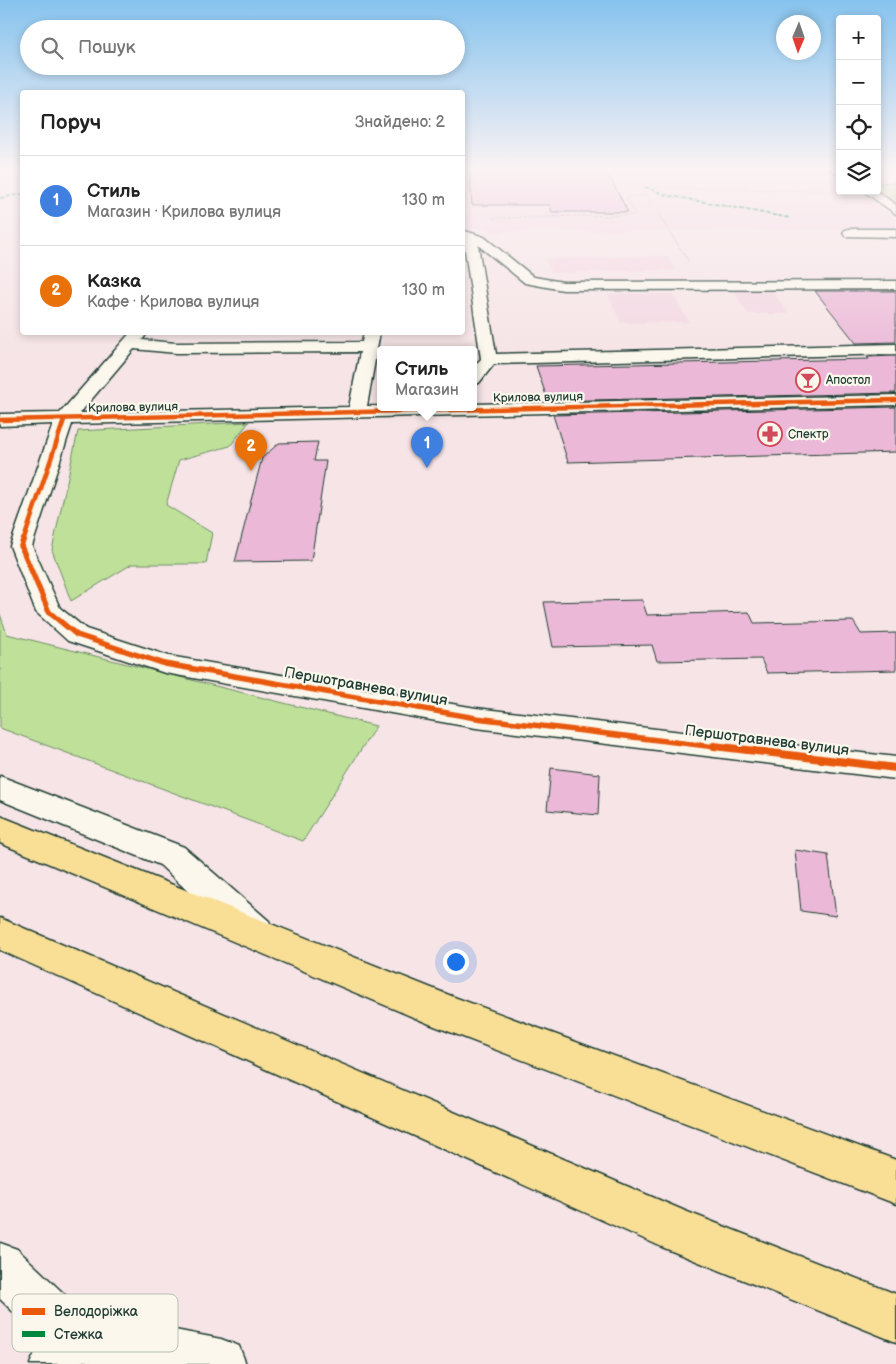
<!DOCTYPE html>
<html lang="uk">
<head>
<meta charset="utf-8">
<style>
  body { margin:0; font-family:"Balsamiq Sans",sans-serif; background:#f6f6f6; color:#222 }
  .controls { position:absolute; right:15px; top:15px; display:grid; overflow:hidden; border-radius:5px; box-shadow:0 2px 8px #0003 }
  .controls button { width:45px; height:45px; display:grid; place-items:center; padding:0; border:0; border-bottom:1px solid #e0e0e0; background:#fff; color:#222; font:25px sans-serif }
  .compass { position:absolute; left:776px; top:15px; width:45px; height:45px; border-radius:50%; background:#fff; box-shadow:0 2px 8px #0003; rotate:182deg }
  .you { position:absolute; left:455px; top:961px; width:18px; height:18px; margin:-12px; border:4px solid #fff; border-radius:50%; background:#1a73e8; box-shadow:0 0 0 8px #1a73e833 }
  .badge { display:grid; place-items:center; width:32px; height:32px; border-radius:50%; background:#b45309; color:#fff; font-size:16px; font-weight:700 }
  .pin { position:absolute; translate:-50% -41px; filter:drop-shadow(0 1px 2px #0008) }
  .pin::after { content:''; position:absolute; top:26px; width:18px; height:15px; background:inherit; clip-path:polygon(0 0,100% 0,50% 100%) }
  .popup { position:absolute; left:377px; top:346px; width:100px; height:65px; box-sizing:border-box; display:grid; place-content:center; border-radius:5px; background:#fff; filter:drop-shadow(0 1px 4px #0005); font-size:16px; white-space:nowrap; color:#767676 }
  .popup b { font-size:19px; color:#222 }
  .popup::after { content:''; position:absolute; left:50%; top:100%; margin-left:-10px; border:10px solid transparent; border-top-color:#fff }
  .list { margin:0; padding:0; list-style:none }
  h2 { display:flex; justify-content:space-between; align-items:center; height:65px; margin:0; padding:0 20px; font-size:21px }
  h2 small { font-size:16px; font-weight:400; color:#767676 }
  .list li { display:grid; grid-template-columns:32px 1fr auto; gap:15px; align-items:center; box-sizing:border-box; height:90px; padding:0 20px; border-top:1px solid #e0e0e0 }
  .list b { display:block; font-size:19px; white-space:nowrap }
  .list p { margin:0; font-size:16px; white-space:nowrap; color:#767676 }
  .list em { font-size:16px; font-style:normal; color:#767676 }
  .icon { flex:none; width:28px; height:28px; fill:none; stroke:currentColor; stroke-width:2; stroke-linecap:round; stroke-linejoin:round }
  .map { position:relative; flex:none; width:896px; height:1364px; overflow:hidden }
  .search { position:absolute; background:#fff; box-shadow:0 2px 8px #0003; left:20px; top:20px; width:445px; height:55px; display:flex; align-items:center; gap:12px; box-sizing:border-box; padding:0 18px; border-radius:28px; color:#767676; font-size:19px }
  .panel { position:absolute; background:#fff; box-shadow:0 2px 8px #0003; left:20px; top:90px; width:445px; height:245px; border-radius:5px }
  .map>svg:first-child { display:block }
  .built { fill:#f3d7e2 }
  .green { fill:#bee099; stroke:#6e8e66 }
  .building { fill:#ebb9d7; stroke:#1f3d34 }
  .lines { fill:none; stroke-linecap:round; stroke-linejoin:round }
  .minor-casing { stroke:#1f3d34; stroke-width:3 }
  .highway-casing { stroke:#1f3d34; stroke-width:3 }
  .path { stroke:#1f3d34; stroke-width:1; stroke-dasharray:0.5 2; stroke-linecap:butt }
  .minor { fill:#fbf7ec; fill-rule:evenodd }
  .highway { fill:#f9df96; fill-rule:evenodd }
  .quiet { stroke:#00873e; stroke-width:2; stroke-dasharray:4.5 2; stroke-linecap:butt }
  .cycleway-far2-casing { stroke:#fbf7ec; stroke-width:7 }
  .cycleway-far1-casing { stroke:#fbf7ec; stroke-width:9 }
  .cycleway-casing { stroke:#fbf7ec; stroke-width:11 }
  .cycleway-far2 { stroke:#e8590c; stroke-width:4.5 }
  .cycleway-far1 { stroke:#e8590c; stroke-width:5.5 }
  .cycleway { stroke:#e8590c; stroke-width:8 }
  .labels { text-anchor:middle; stroke-width:4.5; stroke-linejoin:round; paint-order:stroke }
  .far-poi-label { font-size:12px; fill:#1f3d34; stroke:#fbf7ec; text-anchor:start }
  .far-street-label { font-size:12px; fill:#1f3d34; stroke:#fbf7ec }
  .street-label { font-size:15px; fill:#1f3d34; stroke:#fbf7ec }
  .key { fill:#fbf7ec; stroke:#b9bfb5; stroke-width:1 }
  .key-label { font-size:14px; fill:#1f3d34 }
</style>
</head>
<body>
<div class="map">
<svg width="896" height="1364" viewBox="0 0 896 1364">
  <rect width="100%" height="100%" fill="#f6e4e6"/>
  <filter id="ink" filterUnits="userSpaceOnUse"><feTurbulence type="fractalNoise" baseFrequency=".02" numOctaves="2"/><feDisplacementMap in="SourceGraphic" scale="10" xChannelSelector="R" yChannelSelector="G"/><feConvolveMatrix kernelMatrix="1 2 1 2 8 2 1 2 1" color-interpolation-filters="sRGB"/></filter>
  <g filter="url(#ink)">
    <g class="built">
      <path d="M463 168H824L840 179V191H857L896 219V229L490 232 489 229H463Z"/>
      <path d="M666 256 676 270 552 273 545 259Z"/>
      <path d="M731 288H770L789 314H748Z"/>
      <path d="M608 294H673L689 322 621 323Z"/>
    </g>
    <g class="green">
      <path d="M877 183H896V203L877 189Z"/>
      <path d="M249 422 230 446 179 460 166 505 212 533 206 564H132L71 601 52 550 78 431Z"/>
      <path d="M0 614 7 634 376 726 303 841 0 728Z"/>
    </g>
    <g class="building">
      <path d="M469 168H605L628 212H552L550 205H472Z"/>
      <path d="M815 291H896V342L856 343Z"/>
      <path d="M896 356V393L548 401 536 366 869 359 867 357Z"/>
      <path d="M896 407V452L568 462 553 415Z"/>
      <path d="M318 442 314 461H326L311 561 235 562 262 458 279 443Z"/>
      <path d="M642 600 647 615 749 612 754 623 853 621 861 634 896 633V670L767 673 761 659 657 661 652 645 553 647 544 602Z"/>
      <path d="M551 768 600 774 598 815 547 810Z"/>
      <path d="M795 850 828 855 836 916 801 911Z"/>
    </g>
    <g class="lines">
      <defs>
        <g id="minor">
          <path d="M828 168H840V175Z"/>
          <path d="M863 191H876L896 205V214Z"/>
          <path d="M849 229H896V237L845 236 843 233 845 230Z"/>
          <path d="M462 230 484 237 534 277 563 282 896 281V289L563 290 525 283 478 245 496 354 896 344V354L494 364 479 383 473 384V367L481 359Z"/>
          <path d="M131 332H148L142 340 176 343 362 342 364 332H380L367 406 473 407V404L896 395V405L72 424 32 546 60 608 86 629 169 656 476 708 896 757V779L476 728 165 673 68 641 36 612 10 546 53 424 0 426V414L60 413ZM134 349 176 353 360 352 349 407 80 413Z"/>
          <path d="M0 776 184 847 269 921 274 932 269 943 256 947 243 943 160 865 0 800Z"/>
          <path d="M0 1243 17 1249 83 1312 221 1339 239 1346 246 1364H97L83 1361 82 1364H30L41 1339 0 1299Z"/>
        </g>
        <g id="highway">
          <path d="M0 816 454 997 896 1160V1204L432 1025 0 843Z"/>
          <path d="M0 918 685 1211 896 1294V1342L662 1247 0 950Z"/>
        </g>
      </defs>
      <use href="#minor" class="minor-casing"/>
      <use href="#highway" class="highway-casing"/>
      <g class="path">
        <path d="M633 168 652 204 689 262"/>
        <path d="M645 187 824 191"/>
        <path d="M493 218 635 215 626 197 648 195"/>
      </g>
      <use href="#minor" class="minor"/>
      <use href="#highway" class="highway"/>
      <g class="quiet">
        <path d="M645 187 666 195 790 218"/>
        <path d="M0 198 22 194"/>
      </g>
      <defs>
        <g id="cycleway-far2">
          <path d="M0 420 896 400"/>
          <path d="M23 542 64 420"/>
        </g>
        <path id="cycleway-far1" d="M23 540 21 546 49 612 77 635 165 664 476 718 724 748"/>
        <path id="cycleway" d="M714 746 896 768"/>
      </defs>
      <use href="#cycleway-far2" class="cycleway-far2-casing"/>
      <use href="#cycleway-far1" class="cycleway-far1-casing"/>
      <use href="#cycleway" class="cycleway-casing"/>
      <use href="#cycleway-far2" class="cycleway-far2"/>
      <use href="#cycleway-far1" class="cycleway-far1"/>
      <use href="#cycleway" class="cycleway"/>
    </g>
  </g>
  <linearGradient id="sky" x2="0" y2="1"><stop stop-color="#86c3ee"/><stop offset="0.47" stop-color="#fbf3f4"/><stop offset="1" stop-color="#fbf3f4" stop-opacity="0"/></linearGradient>
  <rect width="896" height="359" fill="url(#sky)"/>
  <defs>
    <symbol id="bar-ring" viewBox="-11 -11 22 22"><circle r="9.5" fill="#fbf7ec" stroke="#d1495b" stroke-width="1.5"/><path d="M-6-5H6L.8 .8V4.5H3.5V6h-7V4.5H-.8V.8Z" fill="#d1495b"/></symbol>
    <symbol id="pharmacy-ring" viewBox="-11 -11 22 22"><circle r="9.5" fill="#fbf7ec" stroke="#d1495b" stroke-width="1.5"/><path d="M-2-6h4v4h4v4h-4v4h-4v-4h-4v-4h4Z" fill="#d1495b"/></symbol>
  </defs>
  <g fill-rule="evenodd">
    <use href="#bar-ring" x="794" y="366" width="28" height="28"/>
    <use href="#pharmacy-ring" x="756" y="420" width="28" height="28"/>
  </g>
  <g class="labels">
    <g class="far-poi-label">
      <text x="826" y="384">Апостол</text>
      <text x="788" y="438">Спектр</text>
    </g>
    <g class="far-street-label">
      <text transform="translate(538 397) rotate(-1)" y="4">Крилова вулиця</text>
      <text transform="translate(133 407) rotate(-1)" y="4">Крилова вулиця</text>
    </g>
    <g class="street-label">
      <text transform="translate(366 686) rotate(10)" y="5">Першотравнева вулиця</text>
      <text transform="translate(767 740) rotate(7)" y="5">Першотравнева вулиця</text>
    </g>
  </g>
  <rect x="12" y="1294" width="166" height="58" rx="8" class="key"/>
  <rect x="22" y="1308" width="23" height="7" fill="#e8590c"/>
  <rect x="22" y="1331" width="23" height="6" fill="#00873e"/>
  <g class="key-label">
    <text x="54" y="1316">Велодоріжка</text>
    <text x="54" y="1339">Стежка</text>
  </g>
</svg>
<div class="controls">
<button>+</button>
<button>−</button>
<button><svg class="icon" aria-label="locate" viewBox="0 0 24 24"><circle cx="12" cy="12" r="6"/><path d="M12 2v4M12 18v4M2 12h4M18 12h4"/></svg></button>
<button><svg class="icon" aria-label="layers" viewBox="0 0 24 24"><path d="M12 4l9 5-9 5-9-5zM3 14l9 5 9-5"/></svg></button>
</div>
<svg class="compass" viewBox="-18 -18 36 36"><path d="M0-13l5 13h-10z" fill="#e53935"/><path d="M0 13l5-13h-10z" fill="#767676"/></svg>
<div class="you"></div>
<div class="pin badge" style="left:427px;top:468px;background:#3f7fe0">1</div>
<div class="popup"><b>Стиль</b>Магазин</div>
<div class="pin badge" style="left:251px;top:471px;background:#e8710a">2</div>
<div class="search"><svg class="icon" aria-label="search" viewBox="0 0 24 24"><circle cx="10" cy="10" r="6"/><path d="M15 15l6 6"/></svg>Пошук</div>
<section class="panel">
<h2>Поруч<small>Знайдено: 2</small></h2>
<ul class="list">
<li><span class="badge" style="background:#3f7fe0">1</span><div><b>Стиль</b><p>Магазин · Крилова вулиця</p></div><em>130 m</em></li>
<li><span class="badge" style="background:#e8710a">2</span><div><b>Казка</b><p>Кафе · Крилова вулиця</p></div><em>130 m</em></li>
</ul>
</section>
</div>
</body>
</html>
